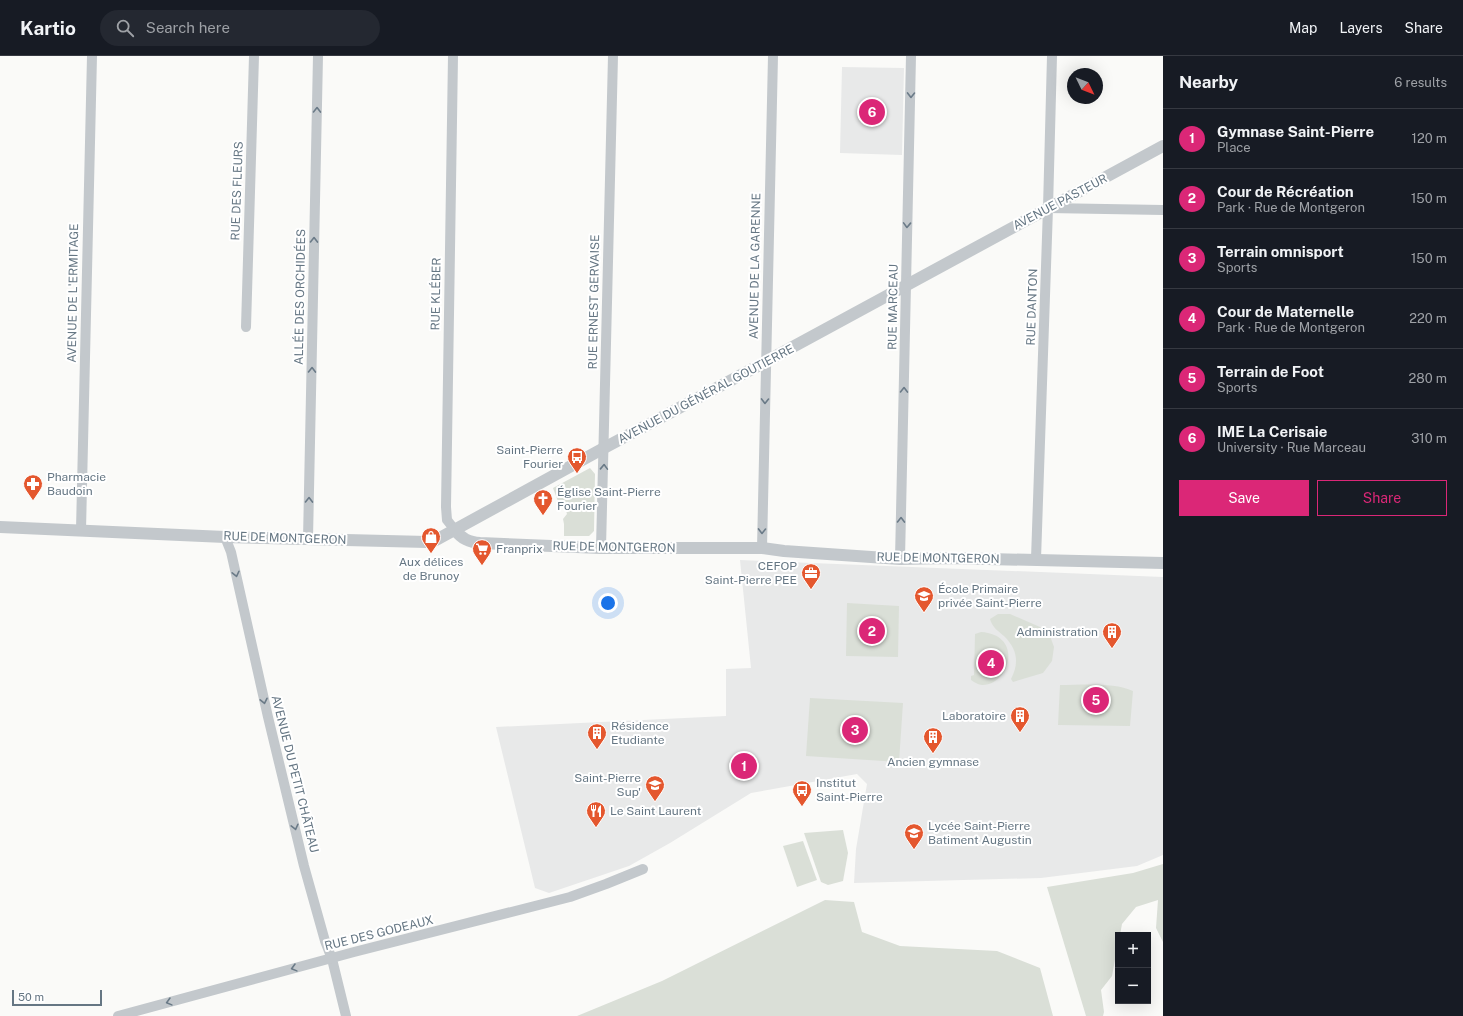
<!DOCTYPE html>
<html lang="en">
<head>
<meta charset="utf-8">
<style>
  body { margin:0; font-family:"Public Sans",sans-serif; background:#242831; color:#f1f3f6 }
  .controls { position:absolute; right:12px; bottom:12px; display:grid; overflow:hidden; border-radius:0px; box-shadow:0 4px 16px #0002 }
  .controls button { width:36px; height:36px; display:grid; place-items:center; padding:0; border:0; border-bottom:1px solid #363941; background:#171b24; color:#f1f3f6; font:20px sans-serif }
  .compass { position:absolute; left:1067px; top:12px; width:36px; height:36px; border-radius:50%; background:#171b24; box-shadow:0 4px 16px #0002; rotate:133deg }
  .scale { position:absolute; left:12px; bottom:10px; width:90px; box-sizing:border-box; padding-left:4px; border:2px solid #657683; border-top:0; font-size:11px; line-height:14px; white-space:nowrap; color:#657683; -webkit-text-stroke:3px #fff; paint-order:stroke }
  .you { position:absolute; left:608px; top:547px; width:14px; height:14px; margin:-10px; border:3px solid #fff; border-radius:50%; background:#1a73e8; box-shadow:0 0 0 6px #1a73e833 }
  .badge { display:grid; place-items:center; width:26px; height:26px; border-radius:50%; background:#db2777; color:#fff; font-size:13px; font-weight:700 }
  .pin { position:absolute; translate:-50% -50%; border:2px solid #fff; box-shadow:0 1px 4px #0006 }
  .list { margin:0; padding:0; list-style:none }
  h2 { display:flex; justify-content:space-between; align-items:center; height:52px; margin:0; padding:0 16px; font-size:17px }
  h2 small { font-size:13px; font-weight:400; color:#9ea1a6 }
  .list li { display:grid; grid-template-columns:26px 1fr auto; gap:12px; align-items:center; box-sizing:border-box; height:60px; padding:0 16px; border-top:1px solid #363941 }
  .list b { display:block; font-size:15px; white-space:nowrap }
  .list p { margin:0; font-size:13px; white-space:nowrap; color:#9ea1a6 }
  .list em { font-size:13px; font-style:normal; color:#9ea1a6 }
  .actions { display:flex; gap:8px; padding:12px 16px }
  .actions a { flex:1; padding:9px 0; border:1px solid #db2777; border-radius:0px; text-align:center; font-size:14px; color:#db2777 }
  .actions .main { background:#db2777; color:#fff }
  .icon { flex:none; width:22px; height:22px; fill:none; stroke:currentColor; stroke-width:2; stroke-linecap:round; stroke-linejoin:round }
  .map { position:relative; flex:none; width:1163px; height:960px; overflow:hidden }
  header { display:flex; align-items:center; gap:24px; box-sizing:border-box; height:56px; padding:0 20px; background:#171b24; border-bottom:1px solid #363941 }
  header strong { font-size:19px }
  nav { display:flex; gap:22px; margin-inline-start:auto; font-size:14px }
  .search { width:280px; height:36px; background:#242831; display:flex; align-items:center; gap:10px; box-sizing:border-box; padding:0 14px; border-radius:22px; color:#9ea1a6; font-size:15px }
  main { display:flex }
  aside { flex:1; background:#171b24 }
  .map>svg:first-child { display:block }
  .built { fill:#e8e9e9 }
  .green { fill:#dadfd7 }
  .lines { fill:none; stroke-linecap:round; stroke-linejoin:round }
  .minor { stroke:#c3c8cc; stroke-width:10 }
  .tertiary { stroke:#c3c8cc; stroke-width:12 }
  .oneway { stroke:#6a7a87 }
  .labels { text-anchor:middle; stroke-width:4; stroke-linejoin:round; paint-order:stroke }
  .street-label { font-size:12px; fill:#657683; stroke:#fff }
  .poi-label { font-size:12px; fill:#657683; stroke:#fff; text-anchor:start }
</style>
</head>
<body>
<header>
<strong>Kartio</strong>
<div class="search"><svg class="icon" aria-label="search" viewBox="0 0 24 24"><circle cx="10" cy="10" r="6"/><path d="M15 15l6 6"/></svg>Search here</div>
<nav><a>Map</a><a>Layers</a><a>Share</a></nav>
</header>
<main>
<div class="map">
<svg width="1163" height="960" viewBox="0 0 1163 960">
  <rect width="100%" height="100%" fill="#fafaf8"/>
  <g class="built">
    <path d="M842 11 904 12 902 99 840 97Z"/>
    <path d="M740 504 1163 521V799L1137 810 1041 822 854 827 856 793 867 728 857 718 751 737 670 787 629 810 549 837 535 832 496 671 726 660V613L751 612Z"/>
  </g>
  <g class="green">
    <path d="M590 412 595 418 594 475 589 480H564V468L563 463 567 458 565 451 559 448 553 432Z"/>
    <path d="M847 547 899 550 898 601 846 600Z"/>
    <path d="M998 558H1010L1040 571 1050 580 1054 591 1052 605 1043 617 1013 626 1011 623C1019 607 1018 594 1004 580 998 575 992 571 990 563Z"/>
    <path d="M981 576C1025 579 1009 630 982 629 979 629 974 626 971 624V620L974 619 975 578Z"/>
    <path d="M1060 629C1081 629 1114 626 1133 635L1130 670 1058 669Z"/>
    <path d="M810 642 903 647 899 706 806 700Z"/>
    <path d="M843 774 848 797 843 825 828 829 821 826 804 777Z"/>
    <path d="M803 785 817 824 797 831 783 790Z"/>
    <path d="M1163 808V886L1156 872 1158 844 1136 851 1122 868 1120 879H1118V887L1112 920 1101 934 1104 956 1103 960H1086L1047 831 1133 817Z"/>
    <path d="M825 844 854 846 862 876 900 890 997 895 1040 912 1053 960H577L662 925Z"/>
  </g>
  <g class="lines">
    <g class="minor">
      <path d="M453 0 446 451 447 464 455 474"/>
      <path d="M1048 152 1163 154"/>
      <path d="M246 271 254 0"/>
      <path d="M81 474 92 0"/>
      <path d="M225 481 231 496 268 661 304 810 325 885 332 903 346 960"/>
      <path d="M308 483 318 0"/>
      <path d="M601 492 613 0"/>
      <path d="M762 492 773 0"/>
      <path d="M900 503 911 0"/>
      <path d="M1036 503 1048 152 1052 0"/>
      <path d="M118 960 354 896 570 841 606 828 643 813"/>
    </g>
    <g class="tertiary">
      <path d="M0 471 225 481 427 486 436 484 604 392 754 312 1163 90"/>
      <path d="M455 474C462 483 469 486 480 487L601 492H762L784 495 900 503 947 502 1163 507"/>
    </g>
  </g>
  <defs><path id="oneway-chevron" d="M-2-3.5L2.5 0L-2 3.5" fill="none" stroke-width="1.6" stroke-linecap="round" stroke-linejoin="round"/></defs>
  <g class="oneway">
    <use href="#oneway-chevron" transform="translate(911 39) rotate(91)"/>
    <use href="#oneway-chevron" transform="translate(317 54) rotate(-89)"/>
    <use href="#oneway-chevron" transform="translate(907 169) rotate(92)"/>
    <use href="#oneway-chevron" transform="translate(314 184) rotate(-89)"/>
    <use href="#oneway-chevron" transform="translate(312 314) rotate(-89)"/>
    <use href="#oneway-chevron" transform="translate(904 334) rotate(-89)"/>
    <use href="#oneway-chevron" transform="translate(765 345) rotate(91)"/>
    <use href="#oneway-chevron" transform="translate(604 411) rotate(-88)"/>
    <use href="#oneway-chevron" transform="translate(309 444) rotate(-89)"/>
    <use href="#oneway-chevron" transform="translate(901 464) rotate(-89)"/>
    <use href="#oneway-chevron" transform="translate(762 475) rotate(91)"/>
    <use href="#oneway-chevron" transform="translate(236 518) rotate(77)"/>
    <use href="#oneway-chevron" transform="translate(264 645) rotate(78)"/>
    <use href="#oneway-chevron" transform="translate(295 771) rotate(76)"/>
    <use href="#oneway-chevron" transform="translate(294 912) rotate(165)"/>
    <use href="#oneway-chevron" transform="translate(169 946) rotate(165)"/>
  </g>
  <defs>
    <symbol id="bus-pin" viewBox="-11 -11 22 30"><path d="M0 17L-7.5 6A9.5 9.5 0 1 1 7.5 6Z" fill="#e4572e" stroke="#fff"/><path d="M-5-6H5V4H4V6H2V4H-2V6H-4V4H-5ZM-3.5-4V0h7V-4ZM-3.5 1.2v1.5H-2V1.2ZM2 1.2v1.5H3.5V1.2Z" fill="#fff"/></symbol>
    <symbol id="pharmacy-pin" viewBox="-11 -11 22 30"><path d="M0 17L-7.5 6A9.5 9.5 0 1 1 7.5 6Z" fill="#e4572e" stroke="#fff"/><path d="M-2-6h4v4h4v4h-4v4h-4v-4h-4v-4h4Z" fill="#fff"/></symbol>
    <symbol id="church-pin" viewBox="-11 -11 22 30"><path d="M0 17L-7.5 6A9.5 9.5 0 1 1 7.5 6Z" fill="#e4572e" stroke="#fff"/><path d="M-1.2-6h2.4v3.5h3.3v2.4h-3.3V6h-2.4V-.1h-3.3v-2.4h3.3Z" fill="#fff"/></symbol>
    <symbol id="shop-pin" viewBox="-11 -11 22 30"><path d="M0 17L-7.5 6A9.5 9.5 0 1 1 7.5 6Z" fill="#e4572e" stroke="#fff"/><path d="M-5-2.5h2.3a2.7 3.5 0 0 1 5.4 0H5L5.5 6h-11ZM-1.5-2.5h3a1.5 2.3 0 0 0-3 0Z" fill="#fff"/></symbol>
    <symbol id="supermarket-pin" viewBox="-11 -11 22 30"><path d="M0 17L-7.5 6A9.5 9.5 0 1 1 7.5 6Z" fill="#e4572e" stroke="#fff"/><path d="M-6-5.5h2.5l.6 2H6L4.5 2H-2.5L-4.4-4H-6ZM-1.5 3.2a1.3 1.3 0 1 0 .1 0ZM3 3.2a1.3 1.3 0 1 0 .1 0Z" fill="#fff"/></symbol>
    <symbol id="office-pin" viewBox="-11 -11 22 30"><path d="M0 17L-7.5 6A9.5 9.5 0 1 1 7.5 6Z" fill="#e4572e" stroke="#fff"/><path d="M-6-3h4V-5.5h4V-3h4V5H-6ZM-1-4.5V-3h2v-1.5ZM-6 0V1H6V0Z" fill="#fff"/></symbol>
    <symbol id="school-pin" viewBox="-11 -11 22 30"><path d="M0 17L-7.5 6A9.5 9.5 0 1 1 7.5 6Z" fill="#e4572e" stroke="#fff"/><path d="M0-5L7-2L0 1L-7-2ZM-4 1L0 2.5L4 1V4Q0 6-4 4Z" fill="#fff"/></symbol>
    <symbol id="building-pin" viewBox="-11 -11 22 30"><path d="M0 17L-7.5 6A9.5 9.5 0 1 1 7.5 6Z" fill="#e4572e" stroke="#fff"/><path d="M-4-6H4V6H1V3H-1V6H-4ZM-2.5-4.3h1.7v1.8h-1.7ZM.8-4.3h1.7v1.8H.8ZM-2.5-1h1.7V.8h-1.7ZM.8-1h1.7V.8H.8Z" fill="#fff"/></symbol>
    <symbol id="university-pin" viewBox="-11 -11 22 30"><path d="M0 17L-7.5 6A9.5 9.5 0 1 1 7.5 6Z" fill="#e4572e" stroke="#fff"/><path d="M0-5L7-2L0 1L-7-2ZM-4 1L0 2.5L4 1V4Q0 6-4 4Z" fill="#fff"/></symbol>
    <symbol id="restaurant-pin" viewBox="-11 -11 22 30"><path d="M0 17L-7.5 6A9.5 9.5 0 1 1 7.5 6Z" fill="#e4572e" stroke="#fff"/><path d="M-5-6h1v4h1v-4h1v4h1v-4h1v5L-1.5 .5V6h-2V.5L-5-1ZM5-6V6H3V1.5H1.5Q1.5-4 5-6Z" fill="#fff"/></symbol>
  </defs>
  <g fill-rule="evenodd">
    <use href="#bus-pin" x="566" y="390" width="22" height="30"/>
    <use href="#pharmacy-pin" x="22" y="417" width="22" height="30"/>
    <use href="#church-pin" x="532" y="432" width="22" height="30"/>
    <use href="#shop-pin" x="420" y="470" width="22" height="30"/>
    <use href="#supermarket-pin" x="471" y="482" width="22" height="30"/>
    <use href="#office-pin" x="800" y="506" width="22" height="30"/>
    <use href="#school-pin" x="913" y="529" width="22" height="30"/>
    <use href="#building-pin" x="1101" y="565" width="22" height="30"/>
    <use href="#building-pin" x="1009" y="649" width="22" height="30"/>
    <use href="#building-pin" x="586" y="666" width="22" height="30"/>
    <use href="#building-pin" x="922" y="670" width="22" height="30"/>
    <use href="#university-pin" x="644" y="718" width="22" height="30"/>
    <use href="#bus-pin" x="791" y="723" width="22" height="30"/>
    <use href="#restaurant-pin" x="585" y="744" width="22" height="30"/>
    <use href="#school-pin" x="903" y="766" width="22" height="30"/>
  </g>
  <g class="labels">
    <g class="street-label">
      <text transform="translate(237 135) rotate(-88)" y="4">RUE DES FLEURS</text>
      <text transform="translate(1060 146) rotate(-28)" y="4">AVENUE PASTEUR</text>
      <text transform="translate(755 210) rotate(-89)" y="4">AVENUE DE LA GARENNE</text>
      <text transform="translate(73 237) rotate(-89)" y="4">AVENUE DE L'ERMITAGE</text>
      <text transform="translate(436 238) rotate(-89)" y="4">RUE KLÉBER</text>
      <text transform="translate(300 241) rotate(-89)" y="4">ALLÉE DES ORCHIDÉES</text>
      <text transform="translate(594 246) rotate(-89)" y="4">RUE ERNEST GERVAISE</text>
      <text transform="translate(893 251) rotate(-89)" y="4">RUE MARCEAU</text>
      <text transform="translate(1032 251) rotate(-88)" y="4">RUE DANTON</text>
      <text transform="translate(706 338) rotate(-28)" y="4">AVENUE DU GÉNÉRAL GOUTIERRE</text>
      <text transform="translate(285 482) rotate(2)" y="4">RUE DE MONTGERON</text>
      <text transform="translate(614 491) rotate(1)" y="4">RUE DE MONTGERON</text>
      <text transform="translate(938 502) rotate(1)" y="4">RUE DE MONTGERON</text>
      <text transform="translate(295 718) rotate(76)" y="4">AVENUE DU PETIT CHÂTEAU</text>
      <text transform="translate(379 877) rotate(-14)" y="4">RUE DES GODEAUX</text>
    </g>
    <g class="poi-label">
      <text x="563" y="398" text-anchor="end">Saint-Pierre<tspan x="563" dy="14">Fourier</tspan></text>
      <text x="47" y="425">Pharmacie<tspan x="47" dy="14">Baudoin</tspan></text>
      <text x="557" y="440">Église Saint-Pierre<tspan x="557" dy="14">Fourier</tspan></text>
      <text x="496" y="497">Franprix</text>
      <text x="431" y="510" text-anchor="middle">Aux délices<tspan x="431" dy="14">de Brunoy</tspan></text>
      <text x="797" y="514" text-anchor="end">CEFOP<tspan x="797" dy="14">Saint-Pierre PEE</tspan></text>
      <text x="938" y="537">École Primaire<tspan x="938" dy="14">privée Saint-Pierre</tspan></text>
      <text x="1098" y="580" text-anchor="end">Administration</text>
      <text x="1006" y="664" text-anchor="end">Laboratoire</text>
      <text x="611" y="674">Résidence<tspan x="611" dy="14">Etudiante</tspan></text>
      <text x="933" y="710" text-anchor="middle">Ancien gymnase</text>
      <text x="641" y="726" text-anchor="end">Saint-Pierre<tspan x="641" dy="14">Sup'</tspan></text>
      <text x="816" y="731">Institut<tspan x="816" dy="14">Saint-Pierre</tspan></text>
      <text x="610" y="759">Le Saint Laurent</text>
      <text x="928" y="774">Lycée Saint-Pierre<tspan x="928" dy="14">Batiment Augustin</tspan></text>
    </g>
  </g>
</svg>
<div class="controls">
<button>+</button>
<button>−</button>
</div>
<svg class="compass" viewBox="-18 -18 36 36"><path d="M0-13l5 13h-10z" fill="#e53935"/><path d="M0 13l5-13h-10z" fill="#9ea1a6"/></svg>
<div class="scale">50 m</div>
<div class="you"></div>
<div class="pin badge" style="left:744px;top:710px">1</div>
<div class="pin badge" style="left:872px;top:575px">2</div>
<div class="pin badge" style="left:855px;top:674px">3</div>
<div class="pin badge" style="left:991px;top:607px">4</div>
<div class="pin badge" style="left:1096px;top:644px">5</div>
<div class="pin badge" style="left:872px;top:56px">6</div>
</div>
<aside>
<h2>Nearby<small>6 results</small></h2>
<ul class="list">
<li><span class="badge">1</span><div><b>Gymnase Saint-Pierre</b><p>Place</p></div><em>120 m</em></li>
<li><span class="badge">2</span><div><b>Cour de Récréation</b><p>Park · Rue de Montgeron</p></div><em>150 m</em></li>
<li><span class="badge">3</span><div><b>Terrain omnisport</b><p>Sports</p></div><em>150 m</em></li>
<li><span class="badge">4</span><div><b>Cour de Maternelle</b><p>Park · Rue de Montgeron</p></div><em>220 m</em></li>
<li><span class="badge">5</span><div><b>Terrain de Foot</b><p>Sports</p></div><em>280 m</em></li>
<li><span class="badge">6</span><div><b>IME La Cerisaie</b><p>University · Rue Marceau</p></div><em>310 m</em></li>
</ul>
<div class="actions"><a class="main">Save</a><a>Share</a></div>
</aside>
</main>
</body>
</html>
